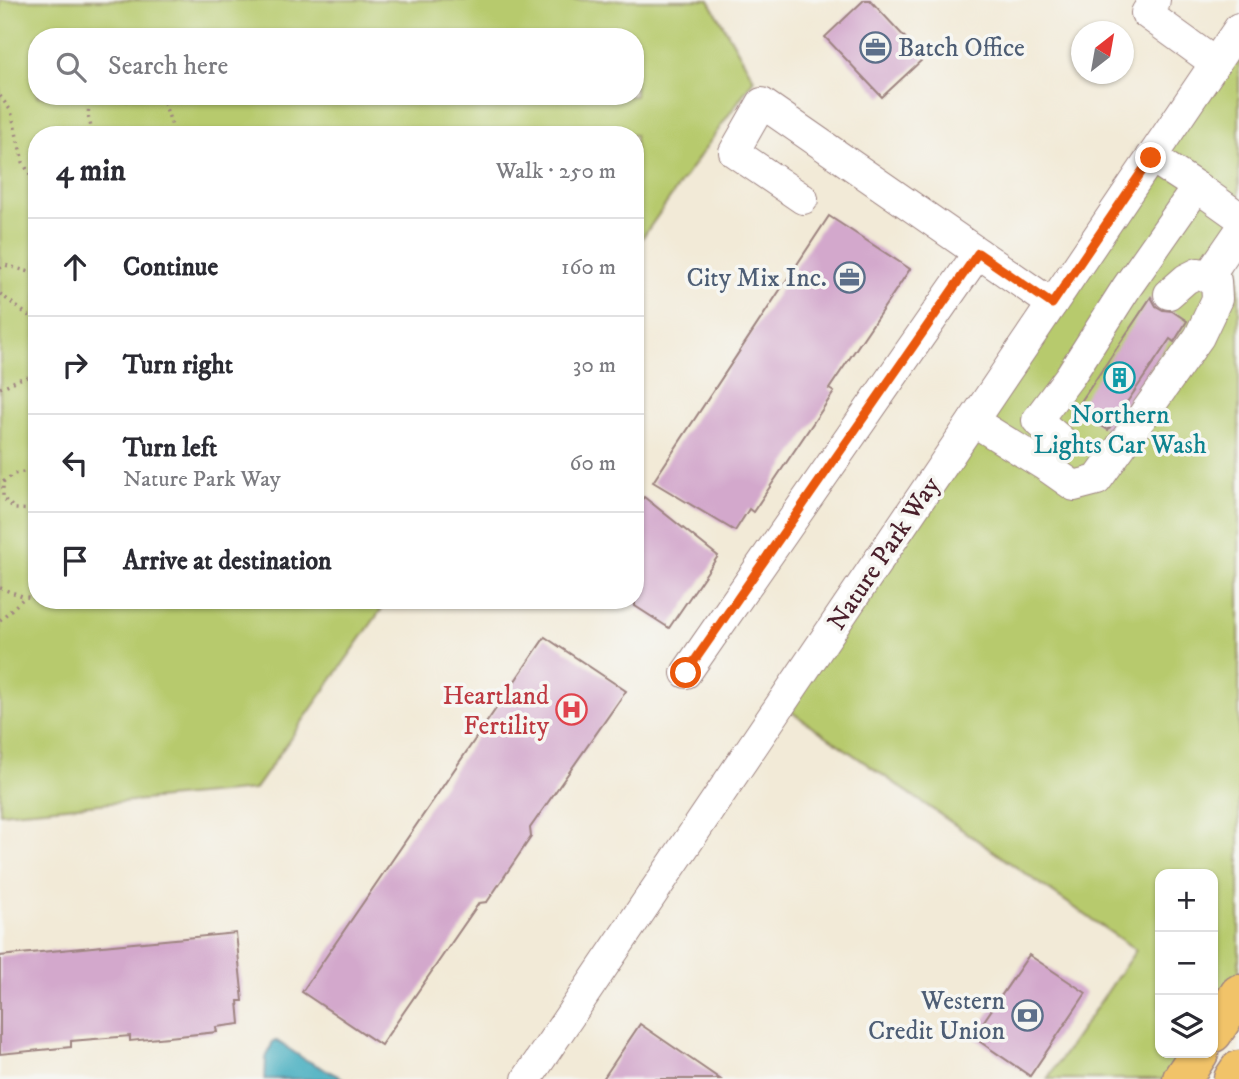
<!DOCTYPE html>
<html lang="en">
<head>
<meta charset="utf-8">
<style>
  body { margin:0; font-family:"IM FELL DW Pica",serif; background:#f2f2f3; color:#2b2b33 }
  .controls { position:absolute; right:21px; bottom:21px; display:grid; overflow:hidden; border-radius:14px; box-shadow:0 2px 5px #0004 }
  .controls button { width:63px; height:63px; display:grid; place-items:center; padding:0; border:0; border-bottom:2px solid #e1e1e2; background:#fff; color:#2b2b33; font:35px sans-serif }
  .compass { position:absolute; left:1071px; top:21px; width:63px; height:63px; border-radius:50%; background:#fff; box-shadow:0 2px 5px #0004; rotate:31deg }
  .stop { position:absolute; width:21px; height:21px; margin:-16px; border:5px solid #ea580c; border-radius:50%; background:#fff }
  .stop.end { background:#ea580c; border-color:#fff; box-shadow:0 2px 7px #0008 }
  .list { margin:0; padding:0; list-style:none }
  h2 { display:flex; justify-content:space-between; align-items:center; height:91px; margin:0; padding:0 28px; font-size:30px }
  h2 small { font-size:23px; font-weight:400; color:#7c7c81 }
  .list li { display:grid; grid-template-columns:46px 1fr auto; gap:21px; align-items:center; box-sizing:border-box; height:98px; padding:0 28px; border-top:2px solid #e1e1e2 }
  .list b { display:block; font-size:26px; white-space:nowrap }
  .list p { margin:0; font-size:23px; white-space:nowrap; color:#7c7c81 }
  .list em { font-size:23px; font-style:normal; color:#7c7c81 }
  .icon { flex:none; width:38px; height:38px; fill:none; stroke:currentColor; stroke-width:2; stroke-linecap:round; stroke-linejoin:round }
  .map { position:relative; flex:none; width:1239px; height:1079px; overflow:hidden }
  .search { position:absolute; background:#fff; box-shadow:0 2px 5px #0004; left:28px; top:28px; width:616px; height:77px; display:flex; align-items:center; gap:18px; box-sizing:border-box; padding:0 24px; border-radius:28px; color:#7c7c81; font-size:26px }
  .panel { position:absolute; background:#fff; box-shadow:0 2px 5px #0004; left:28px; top:126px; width:616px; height:483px; border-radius:28px }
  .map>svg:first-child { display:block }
  .green { fill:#b7ca6d; stroke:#80744c; stroke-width:2; fill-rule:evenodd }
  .water { fill:#3daabd; stroke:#446474; stroke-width:2 }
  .building { fill:#d3a8cc }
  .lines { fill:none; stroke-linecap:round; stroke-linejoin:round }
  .minor-casing { stroke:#9e8481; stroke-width:32 }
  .major-casing { stroke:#9e8481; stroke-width:41 }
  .path { stroke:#9e8481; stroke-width:3.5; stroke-dasharray:2 5; stroke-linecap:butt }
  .minor { stroke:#fff; stroke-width:30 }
  .major { stroke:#f1c369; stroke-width:38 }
  .route { stroke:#ea580c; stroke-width:9 }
  .labels { text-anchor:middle; stroke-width:7; stroke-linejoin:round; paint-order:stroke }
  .service-label { font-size:26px; fill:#4e5e75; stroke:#f6f6f2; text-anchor:end }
  .culture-label { font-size:26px; fill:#0d838f; stroke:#f6f6f2 }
  .street-label { font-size:26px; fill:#4a1f2b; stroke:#f6f6f2 }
  .health-label { font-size:26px; fill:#be3a42; stroke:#f6f6f2; text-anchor:end }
</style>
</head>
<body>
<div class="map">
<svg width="1239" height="1079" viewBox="0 0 1239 1079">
  <rect width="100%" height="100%" fill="#f6f6f2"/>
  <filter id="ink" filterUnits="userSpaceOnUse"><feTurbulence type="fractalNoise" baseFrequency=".0143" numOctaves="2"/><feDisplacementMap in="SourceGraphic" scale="14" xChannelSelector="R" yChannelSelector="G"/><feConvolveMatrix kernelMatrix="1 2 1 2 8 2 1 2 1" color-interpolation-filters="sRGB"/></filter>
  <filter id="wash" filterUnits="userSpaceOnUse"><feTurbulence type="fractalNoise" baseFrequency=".00686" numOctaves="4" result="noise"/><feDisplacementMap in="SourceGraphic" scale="28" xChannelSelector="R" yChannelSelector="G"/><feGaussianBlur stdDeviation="1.57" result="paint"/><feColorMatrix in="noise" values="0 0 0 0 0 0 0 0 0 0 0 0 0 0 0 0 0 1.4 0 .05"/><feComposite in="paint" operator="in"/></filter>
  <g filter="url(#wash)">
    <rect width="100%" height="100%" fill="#f2ead7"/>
    <g class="green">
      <path d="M0 0H709L754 79 635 248V135H37V600H388L254 790 0 813ZM37 37H635V96H37Z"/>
      <path d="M1239 28V994L1213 1033V874H1160V1053H1199L1182 1079H1047L1136 950 780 704Z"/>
    </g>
    <path class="water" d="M273 1041H277L304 1059 344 1079H265L266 1058Z"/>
    <g id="blocks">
      <g class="building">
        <path d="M864 0H870L924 58 882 97 825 37Z"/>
        <path d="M829 216 910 269 829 389 834 392 753 512 749 509 735 531 653 482Z"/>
        <path d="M1151 297 1156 306 1163 310 1172 311 1187 321 1174 342 1170 339 1108 430 1076 409Z"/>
        <path d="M644 497 718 556 669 628 635 606V509Z"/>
        <path d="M545 637 626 691 530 828 531 837 487 902 479 903 381 1045 302 992Z"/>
        <path d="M236 933 243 1001H238L240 1024 216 1027 217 1032 130 1041V1036L71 1041V1047L0 1054V956Z"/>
        <path d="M1029 955 1086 993 1030 1076 973 1037Z"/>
        <path d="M640 1024 720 1079H603Z"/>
      </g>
    </g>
  </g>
  <g filter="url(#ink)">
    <use href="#blocks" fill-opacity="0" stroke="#9e8481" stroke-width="2"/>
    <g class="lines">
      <defs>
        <g id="minor">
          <path d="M1155 0 1146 13 1215 63"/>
          <path d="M1197 187 1239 217"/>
          <path d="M803 199 734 152 762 103 1052 304"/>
          <path d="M1208 277 1239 232"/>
          <path d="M973 421 1047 467 1064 443 1037 420 1070 376 1127 287 1197 187 1151 157"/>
          <path d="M1047 467 1074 486 1097 480 1199 337 1217 299 1216 281 1198 273 1186 279 1169 294"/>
          <path d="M686 673 978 253"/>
          <path d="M527 1079 1239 28"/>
        </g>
        <g id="major">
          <path d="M1213 1033 1239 994"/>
          <path d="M1182 1079 1199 1053"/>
          <path d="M1233 1079 1239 1070"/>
        </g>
      </defs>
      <use href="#minor" class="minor-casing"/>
      <use href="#major" class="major-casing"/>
      <g class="path">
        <path d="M0 96 11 111 23 162 37 188"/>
        <path d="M90 96 88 115 93 135"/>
        <path d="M162 96 175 135"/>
        <path d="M0 268 5 265 37 274"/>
        <path d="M0 294 37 322"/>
        <path d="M0 388 20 379 37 375"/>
        <path d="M37 469 14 474 3 482V498L15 509 37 510"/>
        <path d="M0 588 25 597 37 598"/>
        <path d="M0 620 25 597"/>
      </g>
      <use href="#minor" class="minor"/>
      <use href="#major" class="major"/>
    </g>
  </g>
  <g class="lines" filter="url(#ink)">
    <path class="route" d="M686 673 978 253 1052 304 1151 158"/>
  </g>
  <defs>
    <symbol id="office-ring" viewBox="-11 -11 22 22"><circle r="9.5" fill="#f6f6f2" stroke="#5c6f8a" stroke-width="1.5"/><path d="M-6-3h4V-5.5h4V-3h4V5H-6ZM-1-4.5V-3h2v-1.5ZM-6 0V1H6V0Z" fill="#5c6f8a"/></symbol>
    <symbol id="building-ring" viewBox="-11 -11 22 22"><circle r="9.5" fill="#f6f6f2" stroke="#0f9aa8" stroke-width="1.5"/><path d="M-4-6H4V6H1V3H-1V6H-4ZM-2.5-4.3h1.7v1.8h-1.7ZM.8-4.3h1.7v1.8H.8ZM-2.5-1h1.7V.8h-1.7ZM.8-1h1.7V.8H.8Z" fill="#0f9aa8"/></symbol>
    <symbol id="hospital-ring" viewBox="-11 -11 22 22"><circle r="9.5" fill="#f6f6f2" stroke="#e0444e" stroke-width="1.5"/><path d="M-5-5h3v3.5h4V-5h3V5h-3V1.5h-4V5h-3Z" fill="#e0444e"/></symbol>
    <symbol id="bank-ring" viewBox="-11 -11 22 22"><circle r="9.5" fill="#f6f6f2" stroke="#5c6f8a" stroke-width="1.5"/><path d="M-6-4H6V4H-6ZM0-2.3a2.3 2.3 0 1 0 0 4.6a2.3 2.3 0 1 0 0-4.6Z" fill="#5c6f8a"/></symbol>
  </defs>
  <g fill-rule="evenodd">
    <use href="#office-ring" x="858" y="30" width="35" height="35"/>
    <use href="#office-ring" x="832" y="260" width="35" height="35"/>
    <use href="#building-ring" x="1102" y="360" width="35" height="35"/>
    <use href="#hospital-ring" x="554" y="692" width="35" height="35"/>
    <use href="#bank-ring" x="1010" y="998" width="35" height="35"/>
  </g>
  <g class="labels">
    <g class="service-label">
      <text x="898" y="56" text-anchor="start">Batch Office</text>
      <text x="827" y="286">City Mix Inc.</text>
      <text x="1005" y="1009">Western<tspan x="1005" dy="30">Credit Union</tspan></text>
    </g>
    <g class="culture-label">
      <text x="1120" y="423">Northern<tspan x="1120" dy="30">Lights Car Wash</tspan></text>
    </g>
    <g class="street-label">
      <text transform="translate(883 553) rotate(-56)" y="9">Nature Park Way</text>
    </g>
    <g class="health-label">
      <text x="549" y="704">Heartland<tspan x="549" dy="30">Fertility</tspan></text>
    </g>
  </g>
</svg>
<div class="controls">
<button>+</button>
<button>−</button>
<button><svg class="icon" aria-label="layers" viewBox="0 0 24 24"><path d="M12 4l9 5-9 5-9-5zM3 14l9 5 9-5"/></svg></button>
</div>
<svg class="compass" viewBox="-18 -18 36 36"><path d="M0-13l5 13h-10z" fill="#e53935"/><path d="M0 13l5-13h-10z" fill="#7c7c81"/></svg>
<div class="stop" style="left:686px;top:673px"></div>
<div class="stop end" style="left:1151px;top:158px"></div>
<div class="search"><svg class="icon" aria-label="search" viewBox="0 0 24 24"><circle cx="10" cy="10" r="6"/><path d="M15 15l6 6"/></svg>Search here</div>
<section class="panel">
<h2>4 min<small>Walk · 250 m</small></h2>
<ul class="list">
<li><svg class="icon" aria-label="ahead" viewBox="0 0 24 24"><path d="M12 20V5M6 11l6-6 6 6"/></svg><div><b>Continue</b></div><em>160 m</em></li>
<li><svg class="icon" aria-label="right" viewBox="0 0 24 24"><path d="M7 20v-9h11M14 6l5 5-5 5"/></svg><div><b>Turn right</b></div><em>30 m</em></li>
<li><svg class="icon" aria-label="left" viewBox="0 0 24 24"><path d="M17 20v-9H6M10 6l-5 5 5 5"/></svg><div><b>Turn left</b><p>Nature Park Way</p></div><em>60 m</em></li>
<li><svg class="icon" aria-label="arrive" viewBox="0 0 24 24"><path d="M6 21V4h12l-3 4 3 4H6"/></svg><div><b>Arrive at destination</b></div></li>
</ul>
</section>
</div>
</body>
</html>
